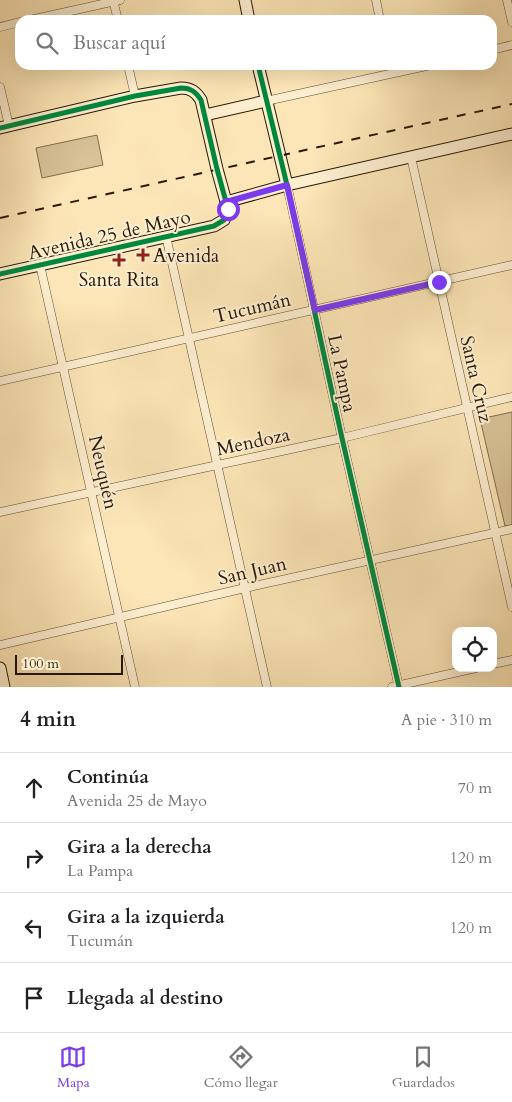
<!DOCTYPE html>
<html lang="es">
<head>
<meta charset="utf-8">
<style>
  body { margin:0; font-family:Cardo,serif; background:#f6f6f6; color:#202124 }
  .controls { position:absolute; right:15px; bottom:15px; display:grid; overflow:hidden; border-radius:10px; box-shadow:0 5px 20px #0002 }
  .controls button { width:45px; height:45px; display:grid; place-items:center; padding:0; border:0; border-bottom:1px solid #e0e0e0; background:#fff; color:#202124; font:25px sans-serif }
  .scale { position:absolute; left:15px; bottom:12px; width:108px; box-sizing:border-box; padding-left:5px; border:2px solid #281905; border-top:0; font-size:14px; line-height:18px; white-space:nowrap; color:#281905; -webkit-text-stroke:4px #fdeed0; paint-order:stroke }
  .stop { position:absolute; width:15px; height:15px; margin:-11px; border:4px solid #7c3aed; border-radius:50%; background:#fff }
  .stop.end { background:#7c3aed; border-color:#fff; box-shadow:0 1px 5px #0008 }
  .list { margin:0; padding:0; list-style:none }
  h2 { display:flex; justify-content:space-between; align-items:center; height:65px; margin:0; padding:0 20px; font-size:21px }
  h2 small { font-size:16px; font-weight:400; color:#757577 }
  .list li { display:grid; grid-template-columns:32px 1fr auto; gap:15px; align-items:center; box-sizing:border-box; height:70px; padding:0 20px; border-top:1px solid #e0e0e0 }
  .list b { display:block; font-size:19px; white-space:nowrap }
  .list p { margin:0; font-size:16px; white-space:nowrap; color:#757577 }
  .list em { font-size:16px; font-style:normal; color:#757577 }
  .icon { flex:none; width:28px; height:28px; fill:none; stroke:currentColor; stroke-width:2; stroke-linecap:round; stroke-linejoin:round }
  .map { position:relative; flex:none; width:512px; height:687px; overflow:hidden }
  .search { position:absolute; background:#fff; box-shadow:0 5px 20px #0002; left:15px; right:15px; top:15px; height:55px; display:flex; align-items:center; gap:12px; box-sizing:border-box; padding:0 18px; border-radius:15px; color:#757577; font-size:19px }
  .sheet { height:345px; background:#fff }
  nav { display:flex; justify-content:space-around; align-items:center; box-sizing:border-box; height:70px; border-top:1px solid #e0e0e0; background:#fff; font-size:14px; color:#757577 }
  nav a { display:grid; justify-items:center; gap:2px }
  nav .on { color:#7c3aed }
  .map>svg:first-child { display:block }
  .green { fill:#d8c298; stroke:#806e4e }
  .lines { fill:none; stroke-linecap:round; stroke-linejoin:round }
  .street-casing { stroke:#5d4c31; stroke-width:9 }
  .secondary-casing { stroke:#281905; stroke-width:13 }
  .street { stroke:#fdeed0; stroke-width:8 }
  .secondary { stroke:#fdeed0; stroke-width:11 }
  .rail { stroke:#281905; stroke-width:2; stroke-dasharray:9 9; stroke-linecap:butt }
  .cycleway-casing { stroke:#fdeed0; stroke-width:8 }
  .cycleway { stroke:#00873e; stroke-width:5 }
  .route { stroke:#7c3aed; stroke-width:6 }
  .poi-dot { fill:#8f2418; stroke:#fdeed0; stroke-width:2 }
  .labels { text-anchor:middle; stroke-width:4; stroke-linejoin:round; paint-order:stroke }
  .street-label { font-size:19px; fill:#281905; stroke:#fdeed0 }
  .poi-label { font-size:19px; fill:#281905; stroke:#fdeed0; text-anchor:start }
</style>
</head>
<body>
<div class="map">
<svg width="512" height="687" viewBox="0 0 512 687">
  <rect width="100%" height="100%" fill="#fce5b6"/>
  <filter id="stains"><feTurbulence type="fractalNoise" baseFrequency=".004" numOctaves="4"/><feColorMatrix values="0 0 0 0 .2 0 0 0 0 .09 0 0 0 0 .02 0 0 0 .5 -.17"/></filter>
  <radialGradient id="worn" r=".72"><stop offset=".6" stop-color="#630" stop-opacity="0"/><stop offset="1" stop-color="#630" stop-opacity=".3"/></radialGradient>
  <g class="green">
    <path d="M97 135 103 165 42 178 36 148Z"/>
    <path d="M512 412V525L505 526 480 419Z"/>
  </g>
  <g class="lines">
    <defs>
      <g id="street">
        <path d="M113 0 118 20"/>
        <path d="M376 0 380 20"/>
        <path d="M507 0 512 22"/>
        <path d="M30 20 120 0"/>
        <path d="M0 27 20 22"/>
        <path d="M492 50 512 45"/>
        <path d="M128 65 135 96"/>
        <path d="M0 87 9 126"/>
        <path d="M266 101 431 65"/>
        <path d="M411 157 512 607"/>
        <path d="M287 185 342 438 399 687"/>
        <path d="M166 236 267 687"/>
        <path d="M40 265 135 687"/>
        <path d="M0 381 512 265"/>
        <path d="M0 512 342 438 512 397"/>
        <path d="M0 645 245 588 512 529"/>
        <path d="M493 664 512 660"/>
        <path d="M392 687 476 668"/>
      </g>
      <g id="secondary">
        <path d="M245 0 249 20"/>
        <path d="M258 65 287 185"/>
        <path d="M205 115 266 101"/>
        <path d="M0 128 135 96 181 88C191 88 196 92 201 100L217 169 228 209 224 220 214 226 0 274"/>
        <path d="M226 202 287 185 512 134"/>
        <path d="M0 668 4 687"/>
      </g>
    </defs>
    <use href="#street" class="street-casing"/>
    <use href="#secondary" class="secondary-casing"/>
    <use href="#street" class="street"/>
    <use href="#secondary" class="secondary"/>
    <path class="rail" d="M0 218 512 104"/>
    <defs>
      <g id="cycleway">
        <path d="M258 65 287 185 342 438 399 687"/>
        <path d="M0 128 135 96 181 88C191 88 196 92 201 100L217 169 228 209 224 220 214 226 0 274"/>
      </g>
    </defs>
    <use href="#cycleway" class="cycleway-casing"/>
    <use href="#cycleway" class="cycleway"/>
  </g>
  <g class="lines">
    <path class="route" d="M228 209 226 202 287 185 315 310 439 282"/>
  </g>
  <g class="poi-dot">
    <path d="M140.5 247.5h5v5h5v5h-5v5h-5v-5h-5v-5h5z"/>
    <path d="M116.5 252.5h5v5h5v5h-5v5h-5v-5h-5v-5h5z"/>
  </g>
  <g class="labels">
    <g class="street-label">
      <text transform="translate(109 234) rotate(-13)" y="7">Avenida 25 de Mayo</text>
      <text transform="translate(252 307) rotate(-13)" y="7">Tucumán</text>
      <text transform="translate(343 373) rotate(78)" y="7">La Pampa</text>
      <text transform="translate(477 379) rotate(77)" y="7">Santa Cruz</text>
      <text transform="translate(253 441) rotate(-12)" y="7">Mendoza</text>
      <text transform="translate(104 472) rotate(77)" y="7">Neuquén</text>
      <text transform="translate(252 570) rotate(-13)" y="7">San Juan</text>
    </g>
    <g class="poi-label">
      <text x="153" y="262">Avenida</text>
      <text x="119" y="286" text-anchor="middle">Santa Rita</text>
    </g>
  </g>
  <rect width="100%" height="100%" filter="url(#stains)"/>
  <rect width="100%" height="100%" fill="url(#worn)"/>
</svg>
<div class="controls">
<button><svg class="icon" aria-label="locate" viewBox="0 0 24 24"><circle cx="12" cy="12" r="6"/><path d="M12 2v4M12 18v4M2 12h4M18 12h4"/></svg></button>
</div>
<div class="scale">100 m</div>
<div class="stop" style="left:228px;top:209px"></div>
<div class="stop end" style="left:439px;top:282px"></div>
<div class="search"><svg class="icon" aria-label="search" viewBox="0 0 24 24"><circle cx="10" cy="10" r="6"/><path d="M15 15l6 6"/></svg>Buscar aquí</div>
</div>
<section class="sheet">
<h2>4 min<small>A pie · 310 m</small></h2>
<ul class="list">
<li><svg class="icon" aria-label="ahead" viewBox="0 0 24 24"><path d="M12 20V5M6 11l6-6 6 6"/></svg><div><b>Continúa</b><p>Avenida 25 de Mayo</p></div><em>70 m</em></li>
<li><svg class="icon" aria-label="right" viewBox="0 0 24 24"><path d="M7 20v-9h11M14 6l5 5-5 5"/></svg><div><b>Gira a la derecha</b><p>La Pampa</p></div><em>120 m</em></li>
<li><svg class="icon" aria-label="left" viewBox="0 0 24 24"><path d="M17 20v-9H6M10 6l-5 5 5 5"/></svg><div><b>Gira a la izquierda</b><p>Tucumán</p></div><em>120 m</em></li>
<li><svg class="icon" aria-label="arrive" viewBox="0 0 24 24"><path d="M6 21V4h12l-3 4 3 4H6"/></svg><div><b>Llegada al destino</b></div></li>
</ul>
</section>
<nav>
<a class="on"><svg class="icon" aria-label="map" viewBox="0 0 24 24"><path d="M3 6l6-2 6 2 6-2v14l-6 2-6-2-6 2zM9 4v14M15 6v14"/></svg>Mapa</a>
<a><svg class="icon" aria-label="directions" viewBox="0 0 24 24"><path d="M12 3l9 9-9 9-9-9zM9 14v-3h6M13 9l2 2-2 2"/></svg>Cómo llegar</a>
<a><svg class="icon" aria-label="saved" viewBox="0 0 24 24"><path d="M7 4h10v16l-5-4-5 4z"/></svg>Guardados</a>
</nav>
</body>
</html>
